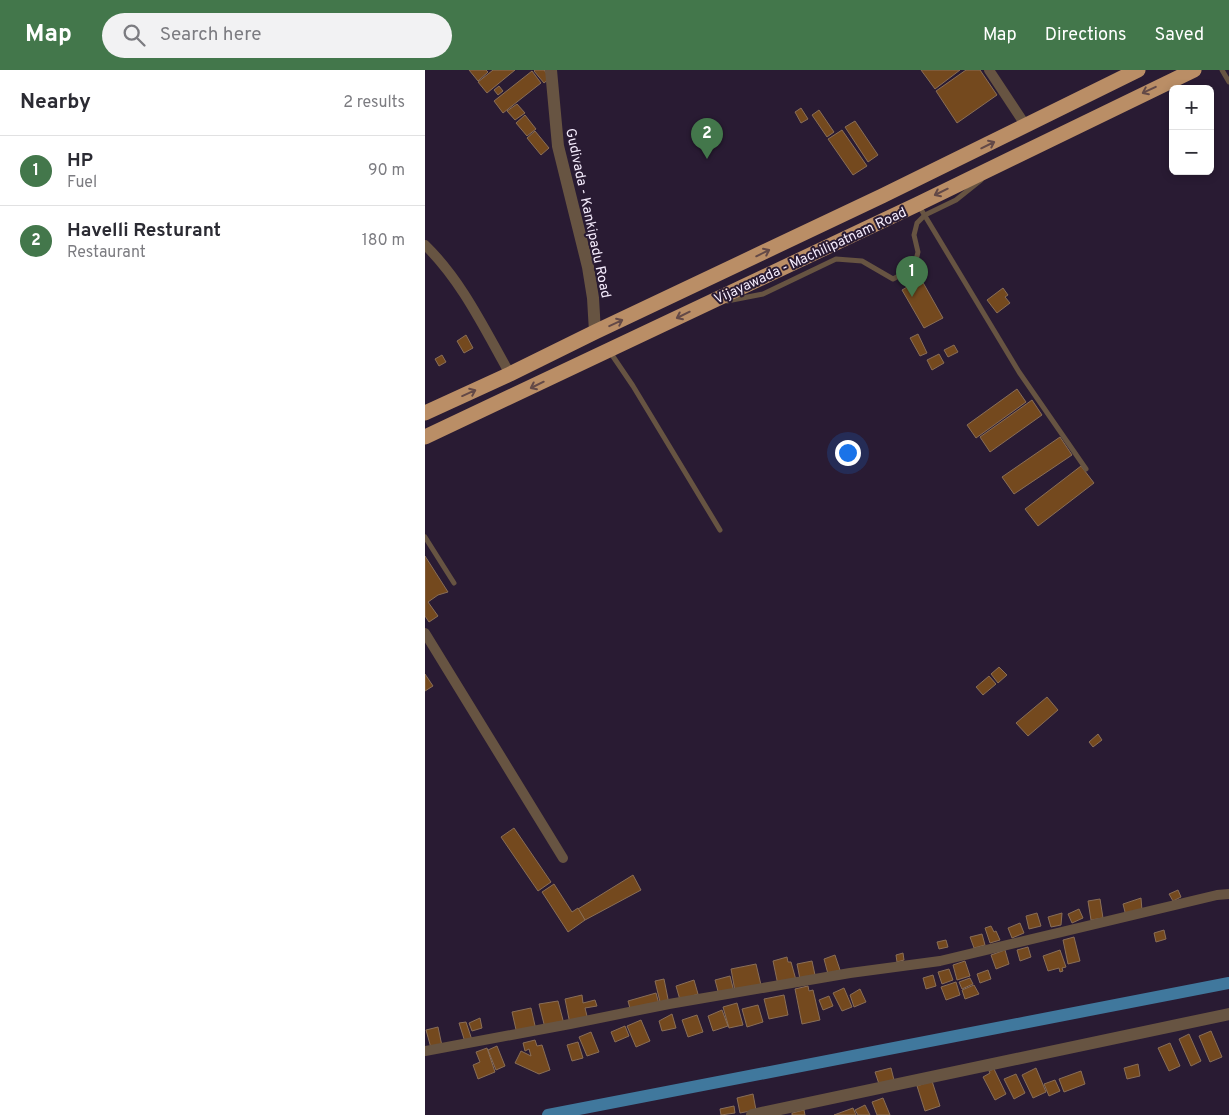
<!DOCTYPE html>
<html lang="en">
<head>
<meta charset="utf-8">
<style>
  body { margin:0; font-family:Overpass,sans-serif; background:#f2f2f3; color:#2b2b33 }
  .controls { position:absolute; right:15px; top:15px; display:grid; overflow:hidden; border-radius:8px; box-shadow:0 2px 8px #0003 }
  .controls button { width:45px; height:45px; display:grid; place-items:center; padding:0; border:0; border-bottom:1px solid #e1e1e2; background:#fff; color:#2b2b33; font:25px sans-serif }
  .you { position:absolute; left:422px; top:382px; width:18px; height:18px; margin:-12px; border:4px solid #fff; border-radius:50%; background:#1a73e8; box-shadow:0 0 0 8px #1a73e833 }
  .badge { display:grid; place-items:center; width:32px; height:32px; border-radius:50%; background:#43774b; color:#fff; font-size:16px; font-weight:700 }
  .pin { position:absolute; translate:-50% -41px; filter:drop-shadow(0 1px 2px #0008) }
  .pin::after { content:''; position:absolute; top:26px; width:18px; height:15px; background:inherit; clip-path:polygon(0 0,100% 0,50% 100%) }
  .list { margin:0; padding:0; list-style:none }
  h2 { display:flex; justify-content:space-between; align-items:center; height:65px; margin:0; padding:0 20px; font-size:21px }
  h2 small { font-size:16px; font-weight:400; color:#7c7c81 }
  .list li { display:grid; grid-template-columns:32px 1fr auto; gap:15px; align-items:center; box-sizing:border-box; height:70px; padding:0 20px; border-top:1px solid #e1e1e2 }
  .list b { display:block; font-size:19px; white-space:nowrap }
  .list p { margin:0; font-size:16px; white-space:nowrap; color:#7c7c81 }
  .list em { font-size:16px; font-style:normal; color:#7c7c81 }
  .icon { flex:none; width:28px; height:28px; fill:none; stroke:currentColor; stroke-width:2; stroke-linecap:round; stroke-linejoin:round }
  .map { position:relative; flex:none; width:804px; height:1045px; overflow:hidden }
  header { display:flex; align-items:center; gap:30px; box-sizing:border-box; height:70px; padding:0 25px; background:#43774b; color:#fff }
  header strong { font-size:24px }
  nav { display:flex; gap:28px; margin-inline-start:auto; font-size:18px }
  .search { width:350px; height:45px; background:#f2f2f3; display:flex; align-items:center; gap:12px; box-sizing:border-box; padding:0 18px; border-radius:28px; color:#7c7c81; font-size:19px }
  main { display:flex }
  aside { flex:1; background:#fff }
  .map>svg:first-child { display:block }
  .lines { fill:none; stroke-linecap:round; stroke-linejoin:round }
  .canal { stroke:#40789d; stroke-width:12 }
  .building { fill:#74491e; stroke:#896e57 }
  .service { stroke:#675442; stroke-width:5 }
  .minor { stroke:#675442; stroke-width:10 }
  .tertiary { stroke:#675442; stroke-width:12 }
  .trunk { stroke:#ba8e66; stroke-width:15 }
  .oneway { stroke:#634947 }
  .labels { text-anchor:middle; stroke-width:4; stroke-linejoin:round; paint-order:stroke }
  .street-label { font-size:14px; fill:#f5ecfd; stroke:#291b33 }
</style>
</head>
<body>
<header>
<strong>Map</strong>
<div class="search"><svg class="icon" aria-label="search" viewBox="0 0 24 24"><circle cx="10" cy="10" r="6"/><path d="M15 15l6 6"/></svg>Search here</div>
<nav><a>Map</a><a>Directions</a><a>Saved</a></nav>
</header>
<main>
<aside>
<h2>Nearby<small>2 results</small></h2>
<ul class="list">
<li><span class="badge">1</span><div><b>HP</b><p>Fuel</p></div><em>90 m</em></li>
<li><span class="badge">2</span><div><b>Havelli Resturant</b><p>Restaurant</p></div><em>180 m</em></li>
</ul>
</aside>
<div class="map">
<svg width="804" height="1045" viewBox="0 0 804 1045">
  <rect width="100%" height="100%" fill="#291b33"/>
  <g class="lines">
    <path class="canal" d="M123 1045 804 913"/>
  </g>
  <g class="building">
    <path d="M44 0H61L63 2 53 11Z"/>
    <path d="M68 0H90L62 23 53 12Z"/>
    <path d="M110 0H119L125 8 119 13 109 1Z"/>
    <path d="M496 0H535L510 19Z"/>
    <path d="M541 0H555L572 25 532 53 511 21Z"/>
    <path d="M107 1 116 13 78 43 69 31Z"/>
    <path d="M74 16 78 21 73 25 69 20Z"/>
    <path d="M92 34 100 43 90 50 82 41Z"/>
    <path d="M376 38 383 49 376 53 370 42Z"/>
    <path d="M394 40 409 62 402 67 387 45Z"/>
    <path d="M100 45 111 59 102 66 91 53Z"/>
    <path d="M430 51 453 85 443 92 420 57Z"/>
    <path d="M417 60 442 96 428 105 403 69Z"/>
    <path d="M110 61 124 78 116 85 102 68Z"/>
    <path d="M496 209 518 248 499 258 477 220Z"/>
    <path d="M578 218 583 225 580 227 585 233 572 243 562 230Z"/>
    <path d="M493 264 502 283 495 286 485 268Z"/>
    <path d="M41 265 48 278 39 283 32 271Z"/>
    <path d="M529 275 533 282 523 287 519 280Z"/>
    <path d="M514 284 519 293 507 300 502 290Z"/>
    <path d="M17 285 21 292 14 296 10 289Z"/>
    <path d="M592 319 601 332 551 368 542 355Z"/>
    <path d="M607 330 617 345 565 382 555 367Z"/>
    <path d="M635 367 647 385 589 424 577 407Z"/>
    <path d="M656 396 669 413 613 456 600 439Z"/>
    <path d="M0 486 23 522 13 525 3 532 13 546 4 552 0 546Z"/>
    <path d="M574 597 582 605 573 613 566 604Z"/>
    <path d="M0 604 8 616 0 621Z"/>
    <path d="M564 606 571 614 558 625 551 617Z"/>
    <path d="M622 627 633 640 603 666 591 653Z"/>
    <path d="M673 664 677 670 668 677 664 672Z"/>
    <path d="M89 758 126 812 113 821 76 767Z"/>
    <path d="M208 805 216 820 160 850 153 839Z"/>
    <path d="M129 814 147 842 153 838 160 850 143 862 117 822Z"/>
    <path d="M753 820 756 827 748 831 744 824Z"/>
    <path d="M716 828 717 841 701 846 698 834Z"/>
    <path d="M675 829 678 848 666 850 663 831Z"/>
    <path d="M654 839 658 848 647 853 643 844Z"/>
    <path d="M612 843 616 856 604 859 601 846Z"/>
    <path d="M637 843 636 855 626 857 623 847Z"/>
    <path d="M595 853 599 863 587 868 583 858Z"/>
    <path d="M566 856 569 862 571 861 575 870 565 873 560 858Z"/>
    <path d="M739 860 741 869 731 872 729 863Z"/>
    <path d="M557 864 560 875 549 878 545 867Z"/>
    <path d="M649 867 655 891 643 894 638 870Z"/>
    <path d="M521 870 523 877 514 879 512 872Z"/>
    <path d="M603 877 606 887 595 891 592 880Z"/>
    <path d="M580 880 584 894 571 899 566 885Z"/>
    <path d="M635 880 641 897 637 898 638 901 635 902 634 898 623 901 618 886Z"/>
    <path d="M478 883 479 890 472 892 471 885Z"/>
    <path d="M410 885 415 900 403 904 399 889Z"/>
    <path d="M362 887 363 892H366L371 910 353 915 348 891Z"/>
    <path d="M387 891 390 905 375 909 372 894Z"/>
    <path d="M540 891 545 906 532 910 528 895Z"/>
    <path d="M331 894 336 915 310 921 306 899Z"/>
    <path d="M524 899 528 910 517 914 513 902Z"/>
    <path d="M563 900 566 909 555 913 552 904Z"/>
    <path d="M508 905 511 916 501 919 498 908Z"/>
    <path d="M305 906 309 922 294 925 290 910Z"/>
    <path d="M545 908 548 914 537 919 534 912Z"/>
    <path d="M239 909 244 934 236 936 230 911Z"/>
    <path d="M269 910 273 924 255 930 251 916Z"/>
    <path d="M531 912 535 925 521 930 516 917Z"/>
    <path d="M549 915 554 924 540 929 537 920Z"/>
    <path d="M383 916 384 921 388 920 395 950 377 954 370 919Z"/>
    <path d="M419 918 427 937 417 941 408 923Z"/>
    <path d="M435 919 441 932 429 937 425 925Z"/>
    <path d="M231 923 234 934 206 942 203 931Z"/>
    <path d="M157 925 158 933 170 930 172 936 160 938 163 950 145 954 140 929Z"/>
    <path d="M359 925 363 945 344 949 339 929Z"/>
    <path d="M404 926 408 936 398 940 394 930Z"/>
    <path d="M133 931 139 954 120 958 114 934Z"/>
    <path d="M312 933 318 955 304 958 298 937Z"/>
    <path d="M333 935 338 952 322 957 317 939Z"/>
    <path d="M106 938 111 960 92 964 87 942Z"/>
    <path d="M297 940 303 956 288 961 283 946Z"/>
    <path d="M247 944 251 958 237 961 234 951Z"/>
    <path d="M272 945 278 962 263 967 257 950Z"/>
    <path d="M55 948 57 958 47 961 44 953Z"/>
    <path d="M216 950 225 971 211 977 202 956Z"/>
    <path d="M41 952 47 970 40 972 34 953Z"/>
    <path d="M200 956 204 966 190 972 186 962Z"/>
    <path d="M13 957 17 976 6 978 1 960Z"/>
    <path d="M786 961 797 987 785 992 774 966Z"/>
    <path d="M166 962 174 982 162 986 154 967Z"/>
    <path d="M764 964 776 991 766 996 754 969Z"/>
    <path d="M110 970 112 976 117 975 125 1000 114 1004 90 993 96 981 106 986 104 979 100 981 98 973Z"/>
    <path d="M153 972 158 988 147 991 142 975Z"/>
    <path d="M745 973 755 996 744 1001 733 978Z"/>
    <path d="M72 976 80 996 71 1000 63 980Z"/>
    <path d="M62 978 70 1002 53 1009 48 995 55 992 51 982Z"/>
    <path d="M713 994 715 1006 702 1009 699 998Z"/>
    <path d="M466 998 469 1010 454 1014 450 1002Z"/>
    <path d="M611 998 621 1022 608 1028 597 1005Z"/>
    <path d="M569 999 581 1024 570 1030 558 1007 565 1003 564 1001Z"/>
    <path d="M656 1001 660 1014 639 1022 634 1009Z"/>
    <path d="M591 1004 600 1023 589 1029 579 1009Z"/>
    <path d="M630 1010 635 1021 624 1026 619 1014Z"/>
    <path d="M507 1011 515 1036 500 1041 492 1016Z"/>
    <path d="M328 1024 331 1040 315 1043 312 1028Z"/>
    <path d="M458 1028 465 1045H452L447 1032Z"/>
    <path d="M440 1035 445 1045H433L430 1040Z"/>
    <path d="M309 1036 310 1043 296 1045 295 1039Z"/>
    <path d="M428 1038 431 1045H409Z"/>
    <path d="M379 1040 380 1045H367V1043Z"/>
  </g>
  <g class="lines">
    <g class="service">
      <path d="M797 0 804 12"/>
      <path d="M494 136 594 302 661 399"/>
      <path d="M302 231 338 224 411 189 437 191 468 209 489 198 493 182 489 165 492 153 500 145 531 130 556 110"/>
      <path d="M185 282 208 316 295 460"/>
      <path d="M0 467 29 513"/>
    </g>
    <g class="minor">
      <path d="M564 0 601 56"/>
      <path d="M0 175C37 211 60 260 85 304"/>
      <path d="M0 563 138 788"/>
      <path d="M0 981 145 954 244 934 425 903 515 891 792 825 804 824"/>
    </g>
    <g class="tertiary">
      <path d="M126 0 133 76 163 197 168 228 170 262"/>
      <path d="M327 1045 804 944"/>
    </g>
    <g class="trunk">
      <path d="M0 343 85 304 170 262 457 126 713 0"/>
      <path d="M0 367 493 134 769 0"/>
    </g>
  </g>
  <defs><path id="oneway-shaft" d="M-6 0H5M1.5-3L5.5 0L1.5 3" fill="none" stroke-width="1.6" stroke-linecap="round" stroke-linejoin="round" transform="scale(1.25)"/></defs>
  <g class="oneway">
    <use href="#oneway-shaft" transform="translate(724 20) rotate(155)"/>
    <use href="#oneway-shaft" transform="translate(563 75) rotate(-26)"/>
    <use href="#oneway-shaft" transform="translate(516 122) rotate(154)"/>
    <use href="#oneway-shaft" transform="translate(338 183) rotate(-26)"/>
    <use href="#oneway-shaft" transform="translate(258 245) rotate(154)"/>
    <use href="#oneway-shaft" transform="translate(191 253) rotate(-25)"/>
    <use href="#oneway-shaft" transform="translate(112 315) rotate(154)"/>
    <use href="#oneway-shaft" transform="translate(44 323) rotate(-24)"/>
  </g>
  <g class="labels">
    <g class="street-label">
      <text transform="translate(164 143) rotate(78)" y="5">Gudivada - Kankipadu Road</text>
      <text transform="translate(385 185) rotate(-25)" y="5">Vijayawada - Machilipatnam Road</text>
    </g>
  </g>
</svg>
<div class="controls">
<button>+</button>
<button>−</button>
</div>
<div class="you"></div>
<div class="pin badge" style="left:487px;top:227px">1</div>
<div class="pin badge" style="left:282px;top:89px">2</div>
</div>
</main>
</body>
</html>
